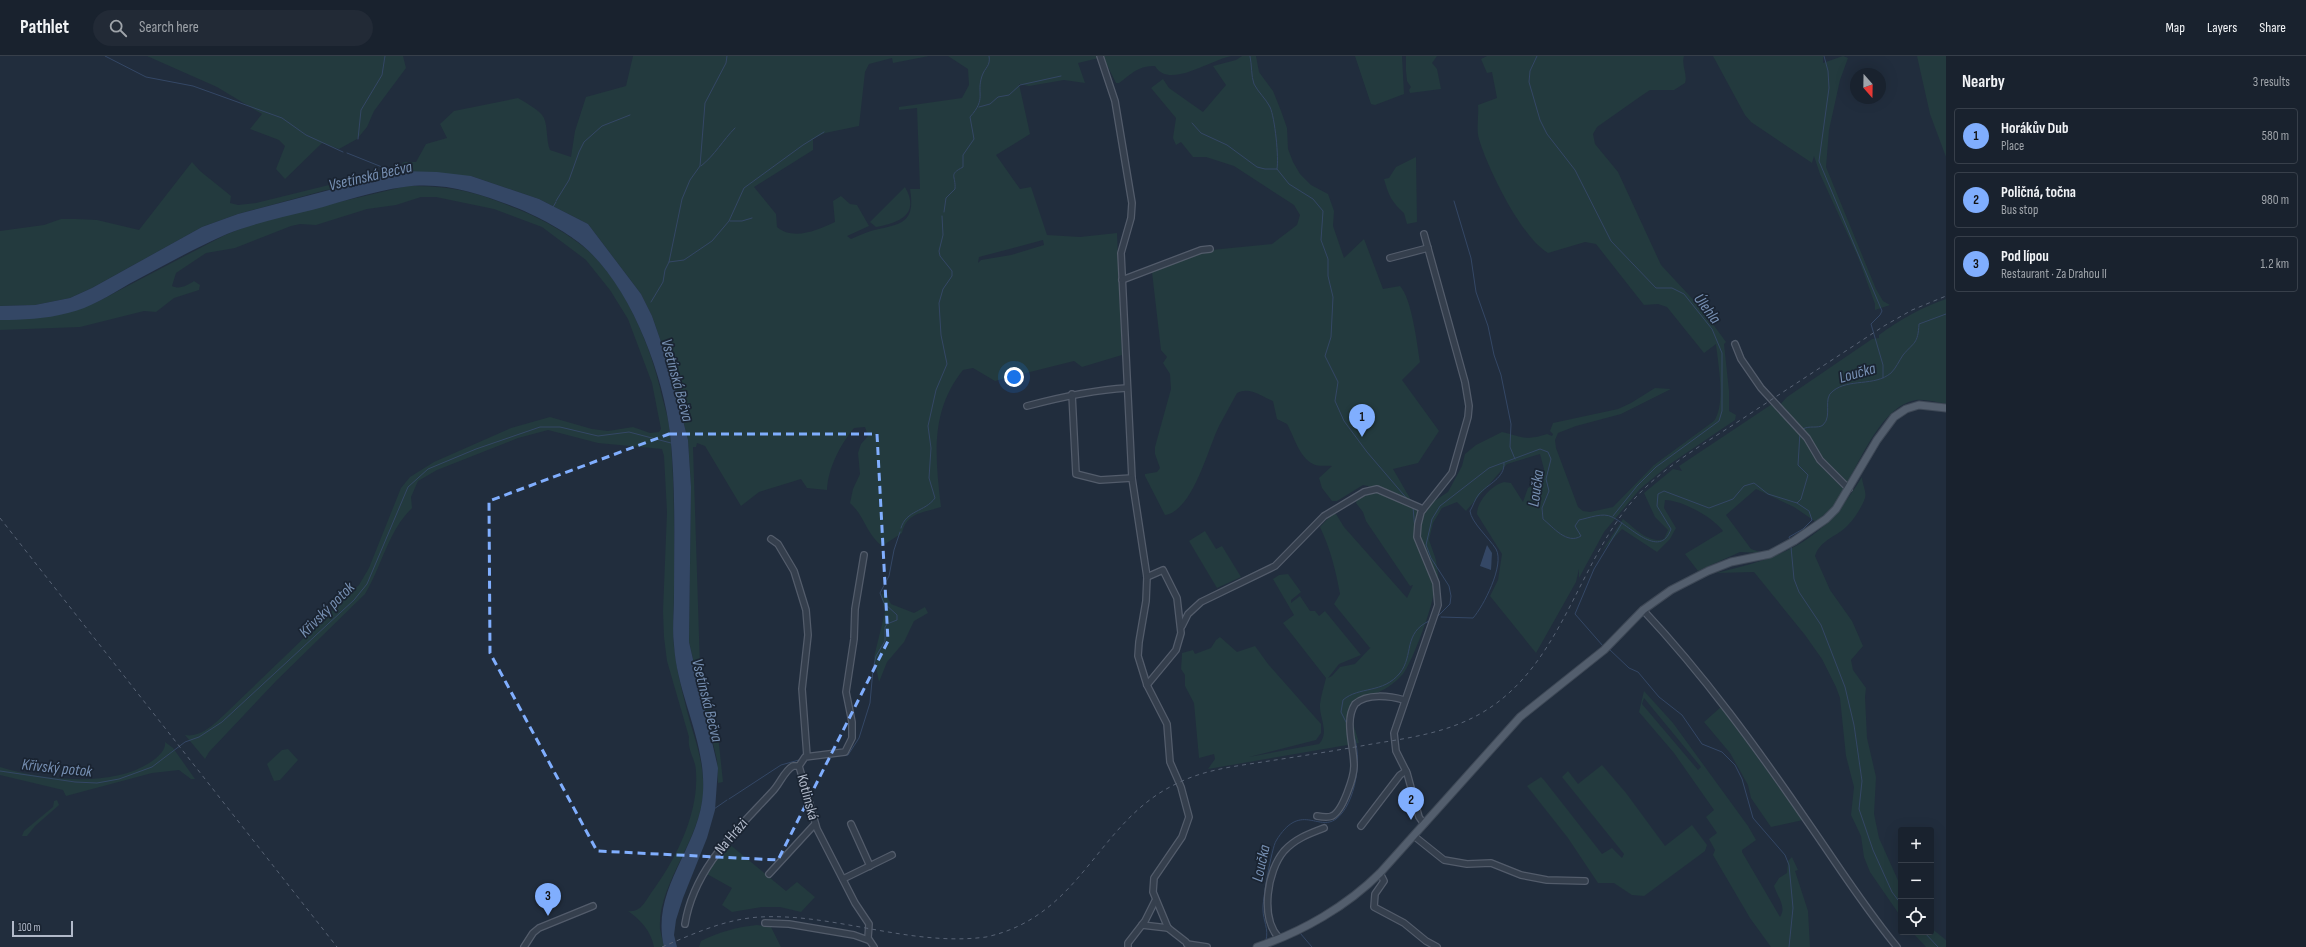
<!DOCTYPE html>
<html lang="en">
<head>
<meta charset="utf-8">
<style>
  body { margin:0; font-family:"Sofia Sans Condensed",sans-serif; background:#222a36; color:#f1f3f6 }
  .controls { position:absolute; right:12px; bottom:12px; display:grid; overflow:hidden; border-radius:4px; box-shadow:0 4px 16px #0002 }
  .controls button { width:36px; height:36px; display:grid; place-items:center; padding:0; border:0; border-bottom:1px solid #373f4a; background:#19222e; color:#f1f3f6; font:20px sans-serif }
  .compass { position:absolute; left:1850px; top:12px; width:36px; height:36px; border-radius:50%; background:#19222e; box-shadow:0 4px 16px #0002; rotate:160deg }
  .scale { position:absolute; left:12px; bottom:10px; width:61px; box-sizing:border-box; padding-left:4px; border:2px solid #b1b9c9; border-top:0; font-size:11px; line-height:14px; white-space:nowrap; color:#b1b9c9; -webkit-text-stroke:3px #1a2432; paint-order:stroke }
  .you { position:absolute; left:1014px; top:321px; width:14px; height:14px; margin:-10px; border:3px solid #fff; border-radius:50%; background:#1a73e8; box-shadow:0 0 0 6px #1a73e833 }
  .badge { display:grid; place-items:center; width:26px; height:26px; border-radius:50%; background:#80aefe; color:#111; font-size:13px; font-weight:700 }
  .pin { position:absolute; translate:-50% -33px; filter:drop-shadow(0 1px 2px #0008) }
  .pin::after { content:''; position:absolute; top:21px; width:14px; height:12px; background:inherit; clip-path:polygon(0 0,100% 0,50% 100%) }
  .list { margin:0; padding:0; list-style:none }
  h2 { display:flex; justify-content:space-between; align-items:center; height:52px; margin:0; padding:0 16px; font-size:17px }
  h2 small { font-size:13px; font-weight:400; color:#9fa4aa }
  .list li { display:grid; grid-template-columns:26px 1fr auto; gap:12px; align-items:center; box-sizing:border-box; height:56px; margin:0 8px 8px; padding:0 8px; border:1px solid #373f4a; border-radius:4px }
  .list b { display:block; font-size:15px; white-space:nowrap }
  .list p { margin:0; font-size:13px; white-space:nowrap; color:#9fa4aa }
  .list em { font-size:13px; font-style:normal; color:#9fa4aa }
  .icon { flex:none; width:22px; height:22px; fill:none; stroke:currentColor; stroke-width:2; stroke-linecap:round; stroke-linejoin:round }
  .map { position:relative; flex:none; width:1946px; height:891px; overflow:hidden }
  header { display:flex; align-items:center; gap:24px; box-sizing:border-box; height:56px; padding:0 20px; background:#19222e; border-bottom:1px solid #373f4a }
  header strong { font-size:19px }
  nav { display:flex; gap:22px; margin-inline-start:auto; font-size:14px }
  .search { width:280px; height:36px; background:#222a36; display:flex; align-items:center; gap:10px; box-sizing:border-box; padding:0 14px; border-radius:22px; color:#9fa4aa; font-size:15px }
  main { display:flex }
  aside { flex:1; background:#19222e }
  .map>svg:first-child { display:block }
  .green { fill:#233a3e; fill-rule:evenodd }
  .water { fill:#344765 }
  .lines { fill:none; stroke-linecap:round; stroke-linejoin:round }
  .stream { stroke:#344765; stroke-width:1 }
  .minor-casing { stroke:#535c6b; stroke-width:8 }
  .major-casing { stroke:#3e4856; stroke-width:9 }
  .minor { stroke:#353f4d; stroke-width:5.5 }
  .major { stroke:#535e6d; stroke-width:7 }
  .rail { stroke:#576274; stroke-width:1; stroke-dasharray:4 4; stroke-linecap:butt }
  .marked { fill:none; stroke:#80aefe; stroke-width:3; stroke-dasharray:8 5; stroke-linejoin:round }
  .labels { text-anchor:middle; stroke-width:3.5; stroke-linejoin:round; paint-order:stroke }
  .street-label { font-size:15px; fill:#b1b9c9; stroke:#1a2432 }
  .water-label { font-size:16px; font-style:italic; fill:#768fb2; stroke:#1a2432 }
</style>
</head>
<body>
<header>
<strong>Pathlet</strong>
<div class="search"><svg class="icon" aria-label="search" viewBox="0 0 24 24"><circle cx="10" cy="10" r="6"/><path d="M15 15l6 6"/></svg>Search here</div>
<nav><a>Map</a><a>Layers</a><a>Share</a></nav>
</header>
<main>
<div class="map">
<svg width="1946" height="891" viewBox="0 0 1946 891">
  <rect width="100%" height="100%" fill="#212d3d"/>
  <g class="green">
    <path d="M147 0H403L406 12 374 55 367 71 357 83 339 93 322 87 285 123 276 113 285 90 279 84 250 73 262 58 217 31Z"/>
    <path d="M633 0H929L893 7 892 2 869 8 865 16 859 70 825 77 813 83V94L754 131 776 158 777 171C793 185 818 174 835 166L833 145 841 140 850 148 857 149 869 170 847 180 851 183C858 180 864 177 871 175 900 168 916 169 910 133H920L917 52 899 54V51L962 42 969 29 968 13 948 0H1232C1211 3 1169 34 1155 10 1139 9 1131 18 1119 27H1116L1103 1 1078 7 1085 27 1064 24 1029 30 1019 28 1030 78 996 99 1020 133 1031 131 1047 179 1080 181 1117 177 1122 299 1082 311 1074 305 1022 318H1016L1010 315 1006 322 995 325 973 312 963 314C930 355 935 400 941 451 923 457 907 456 902 477L882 490C866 478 865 460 850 447L853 433 860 418 858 397 861 388 868 380 865 371 854 372C840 389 828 412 827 434L807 432 801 423 759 436 741 450 705 390 697 387 696 391H693L700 612 718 679 723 726 718 727 717 704 689 586 691 431 688 384 668 306 652 260 641 238 588 168 539 143 471 120 326 134 238 158 202 171 92 232 70 242 35 249 0 250V175L44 169 61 163H76L97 164 139 174 192 106 200 115 231 140 230 147 238 149 256 147 398 112 404 106H416L426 88 447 82 440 68 454 55 518 42C526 47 540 54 544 62 548 72 546 84 550 94L571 101 575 75 586 41 626 30ZM1043 184 1044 189 1011 199 981 204 978 207 979 201Z"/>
    <path d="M1242 0H1256L1259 16 1273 35 1281 55 1287 72 1288 93 1293 106 1300 118 1311 129 1328 138 1334 155 1333 170 1344 202 1364 183 1383 233 1400 230C1412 243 1417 288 1420 306L1402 324 1439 375 1418 407 1393 413 1411 444 1386 434 1363 429 1337 445H1332L1322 432 1319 422 1332 410C1326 409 1319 411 1313 408 1299 401 1294 380 1287 368L1277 363 1273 345C1262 341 1250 330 1237 337 1231 348 1225 359 1219 370 1208 392 1193 455 1165 459L1145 420V418L1157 416 1160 412 1155 398V391L1171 333 1170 318 1163 307 1167 301 1161 294 1152 216 1201 195 1272 188 1297 169 1300 159 1294 149 1234 110 1206 101H1193L1181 86 1176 89 1173 82 1176 62 1151 32 1163 23 1169 32 1203 56 1226 29 1213 10 1236 4Z"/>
    <path d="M1355 0H1402L1404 38 1375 49 1371 48Z"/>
    <path d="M1406 0H1437L1432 7 1437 13 1441 33 1410 37 1409 34 1411 31 1407 25 1406 15Z"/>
    <path d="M1487 0H1684C1681 9 1688 19 1685 27L1674 34H1650L1641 40 1597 71 1593 78 1595 88 1618 116 1661 209 1701 252 1726 286 1724 288 1729 335V355L1736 359 1735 364 1670 408 1640 433 1604 476 1579 522V513L1576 526 1536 597 1490 540 1498 524 1502 498 1477 458C1477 445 1492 429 1504 426L1511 427 1523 446 1528 432 1538 426 1544 413 1540 398 1507 408 1466 455 1457 446 1442 452 1433 467 1429 484 1436 504 1439 526 1434 528C1437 542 1412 607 1403 618 1388 634 1379 636 1359 644L1351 660 1359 687 1208 713 1215 703 1214 698 1199 702 1194 647 1185 630V619L1181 613 1182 599V597L1193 594 1195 598 1211 592 1216 584 1220 581 1237 596 1255 590 1268 608 1321 668V677L1316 684 1249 701 1319 688C1330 676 1319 662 1320 648 1321 639 1324 631 1326 622L1283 567 1294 559 1273 523 1279 519 1288 518 1301 536 1291 544V547L1300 540 1310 555H1315L1319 560 1325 555 1361 599 1339 608 1328 622 1332 620 1340 611 1355 608 1372 590 1370 592 1334 548 1340 538C1336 515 1330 492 1320 471L1332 458H1336L1344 471 1407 542 1413 529 1410 530 1366 465 1363 456 1356 447 1357 442 1370 436H1380L1425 451 1448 436 1462 410 1465 398 1476 389 1502 376C1524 381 1524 385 1547 378L1552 380 1553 378 1550 375 1553 367 1618 353 1631 347 1655 332 1671 333 1621 358 1576 370 1558 377 1555 384 1556 392 1578 451 1583 455 1590 456 1613 451 1654 409 1714 365C1726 348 1718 308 1716 288L1704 297 1667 251 1658 248 1644 249 1596 188 1585 186 1548 197C1521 181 1488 113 1479 83 1476 75 1479 58 1478 49L1497 42 1492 16 1487 17 1481 3Z"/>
    <path d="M1713 0H1823V7L1843 0 1848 2 1840 24 1829 74 1826 111 1876 233 1883 245 1890 249 1875 254V248L1858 201 1820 118 1814 100 1812 107 1751 66 1745 59Z"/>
    <path d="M1917 0H1946V101L1930 58Z"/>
    <path d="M1416 101 1417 166 1407 168 1404 157C1392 147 1388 138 1384 123L1389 122 1396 111Z"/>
    <path d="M407 130C452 130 474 135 515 152 538 161 560 173 580 188 620 217 649 285 660 332 663 347 669 362 670 377 675 430 674 483 674 535 674 554 672 573 674 591 676 611 681 631 686 651 693 680 705 705 703 737 701 783 657 829 660 873 661 879 663 885 664 891H654C651 875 641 864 628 855 640 857 645 846 651 837 675 805 699 758 696 716 696 703 687 695 689 681L667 605 664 581 663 555 667 456 664 400 662 393 598 387 548 374 518 382 437 414 418 425 411 441 412 452C388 475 382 510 365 538L276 625 209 696 205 703 185 679C201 682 214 668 225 658L359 529 369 512 401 432 410 421 434 406 511 372 550 361 592 373 608 375 633 371 650 377 659 376 661 373 652 327 628 263 610 234 586 204 542 171 494 153 436 141H421L396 149 367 153 316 169 300 168 291 170 235 192 206 197 176 217 172 230C180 234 188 229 194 225L200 229 199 234 174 242 156 256 144 255 80 271 0 274V264L97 246 225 179 263 164Z"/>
    <path d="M905 131C921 159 898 167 876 171L870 166Z"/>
    <path d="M1946 243V348C1936 346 1925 343 1916 344 1883 349 1862 401 1847 427L1813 396 1845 431 1833 451 1816 466 1794 451 1756 433 1726 459 1751 493 1763 497 1740 496 1698 515 1685 498 1723 475C1714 462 1682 444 1665 444L1664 452 1676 472 1670 483 1657 496 1622 473 1602 495 1623 463C1634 471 1648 488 1664 483L1668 474 1655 461 1644 437 1673 413 1682 415 1679 410 1772 348 1788 365 1778 351 1787 341 1872 283 1879 282V279C1899 264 1922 251 1946 243Z"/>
    <path d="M1862 421C1862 428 1867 436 1865 442 1862 451 1853 465 1846 471 1836 481 1820 484 1815 500L1830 534 1852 565 1863 590 1851 604 1853 614 1866 632 1865 641 1867 682 1876 721 1874 758 1879 782 1901 831V861L1870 816 1864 801 1861 780 1851 759 1854 731 1846 700 1840 642 1836 631 1822 603 1805 579 1754 516 1716 517C1788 500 1822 486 1862 421Z"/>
    <path d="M1205 475 1216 493 1222 490 1241 521 1217 532 1189 485Z"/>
    <path d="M885 537 891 548 914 557 925 551 928 557 914 565 904 586 887 606 879 626 874 601 885 556 881 538Z"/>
    <path d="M1644 635 1673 667 1748 770 1756 784 1742 794V796L1780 861C1787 851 1777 840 1774 830L1779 822 1787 817 1788 805 1792 801 1798 814 1795 815 1808 855 1810 891H1771L1750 862 1713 799 1715 794 1709 783 1717 777 1706 761 1714 754 1674 697 1639 656ZM1644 642 1701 711 1698 714 1642 648Z"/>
    <path d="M1721 651 1803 764 1771 771 1751 742 1748 729 1730 697 1704 666Z"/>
    <path d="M165 686 173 692 195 723H191L179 714 152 717 66 740 63 734 0 719V711C43 724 117 733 155 703 160 699 166 693 165 686Z"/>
    <path d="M288 693 298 704 280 724 274 725 267 708 282 694Z"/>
    <path d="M1602 709 1626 737 1665 790 1692 769 1707 789 1705 795 1644 840 1632 839 1614 827H1598L1568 782 1527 730 1541 721 1544 724 1602 798 1612 792 1622 802 1624 798 1562 721 1568 715 1578 728Z"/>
    <path d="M57 744 59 749 35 770 27 780H22L24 775 53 751 54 745Z"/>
    <path d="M728 787 786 835 797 826 815 841 801 856 780 851H762L732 856 722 849 732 832 707 818Z"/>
    <path d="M757 869 771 871 781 891H699L701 885C719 876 737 871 757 869Z"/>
    <path d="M1931 872 1946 884V891H1926L1912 876H1931Z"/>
  </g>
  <g class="water">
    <path d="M402 115 437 116 471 120 539 143 588 168 641 238 652 260 668 306 688 384 691 431 689 586 718 712 715 754 707 782 683 842 676 864 674 879 677 891H664C650 832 700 792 703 736 706 685 677 639 674 589 672 573 674 557 674 541 674 487 676 431 670 377 663 317 630 229 582 189 565 175 537 160 517 152 481 138 444 125 404 131 373 135 342 146 312 154 283 161 255 167 227 178 193 193 161 211 129 228 110 239 90 252 68 257 45 263 23 264 0 264V250L35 249 70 242 92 232 202 171 238 158Z"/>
    <path d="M1487 489 1492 497 1491 514 1480 510Z"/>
  </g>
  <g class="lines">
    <g class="stream">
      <path d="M105 0 146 21 193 30 282 62 306 79 343 96"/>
      <path d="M1250 0C1252 9 1251 20 1254 28 1258 36 1266 43 1270 51 1275 62 1279 102 1277 113"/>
      <path d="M1537 0 1530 15 1529 26 1540 64 1547 78 1575 114 1611 185 1656 232H1672L1684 238 1712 273 1722 297V355L1719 365 1656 411 1637 430 1613 460"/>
      <path d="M1824 0 1828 15 1829 32 1819 105 1882 255 1880 259 1871 268 1883 309V322"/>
      <path d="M979 51 990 48 998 41 1009 39 1020 29 1061 20"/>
      <path d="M1192 67 1201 77 1227 89 1257 111 1265 113H1277L1289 128 1313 143 1323 155 1321 184 1328 203V220L1333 241 1331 281 1325 300 1338 326 1335 345 1344 365 1367 396 1409 445"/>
      <path d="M358 83 361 54 382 19 385 0"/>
      <path d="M347 97 397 117"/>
      <path d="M701 110C715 99 723 84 735 72"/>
      <path d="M556 145 569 124 579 96 584 86 602 70 630 59"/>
      <path d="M1454 145 1471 202 1476 236 1488 270 1494 299 1501 319 1511 368 1510 391 1515 403"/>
      <path d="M553 151 556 146"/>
      <path d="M944 156 946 142 955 133C956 119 948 119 963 111V99L974 83 970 61C987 42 976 38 982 20 985 11 991 10 989 0"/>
      <path d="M730 165H742L752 162"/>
      <path d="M669 206 684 204 712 185 729 165 744 132 803 89 824 76"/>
      <path d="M651 246 663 226 665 214 669 206 682 143 690 124 700 110 705 47 726 7 727 0"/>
      <path d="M1803 373C1809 369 1818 373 1823 369 1833 360 1822 342 1833 335 1849 322 1874 331 1891 317 1896 312 1899 305 1903 299 1914 286 1918 288 1919 268L1946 258"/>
      <path d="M1413 451 1415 474"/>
      <path d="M901 472C906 454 925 456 935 442L929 422 931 392 928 370 936 334 947 308 941 279 939 247 943 233 952 220V215L940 200 939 195 943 179 942 160"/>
      <path d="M1790 484 1789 481 1803 473 1812 464 1809 455 1797 447"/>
      <path d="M1791 491 1794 523 1799 536 1821 569 1845 631 1854 669 1862 725 1859 753 1873 794 1892 836 1901 848"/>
      <path d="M1441 561 1473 562C1483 551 1505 509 1496 493 1489 482 1471 466 1470 455 1473 450 1475 443 1479 438 1488 428 1505 422 1504 407"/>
      <path d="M1436 562 1450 548 1451 540 1449 530 1431 502 1426 489 1432 463 1440 450 1489 412 1540 393 1548 396 1551 403 1546 423 1549 435 1542 452 1543 463C1553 471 1567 489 1581 480L1575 470 1579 464C1589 462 1603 456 1612 461 1628 468 1660 505 1671 473L1657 450 1658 438 1664 435 1709 452 1733 443 1744 430 1754 427 1768 438 1797 447 1801 443 1808 419 1798 409 1800 376"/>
      <path d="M1603 590 1575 558 1594 513 1622 467"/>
      <path d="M1609 593 1629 612 1638 616 1659 641 1682 659 1702 688 1722 696 1735 709 1742 723 1753 762 1785 799 1789 809 1793 852 1789 891"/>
      <path d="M1348 670 1341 656 1343 644C1359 630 1383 638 1400 617 1414 599 1403 577 1429 565"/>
      <path d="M832 700 848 699 859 682 870 647 873 613 876 600 885 585V571L887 568 897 564V559L884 547 880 537 889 520 894 494 900 476"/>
      <path d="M0 715 75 726 97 727 119 723 152 711 185 686 199 681 222 666 354 544 367 528 408 431 428 413 476 393 540 371H560L598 380 629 376 671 387"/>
      <path d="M729 743 781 709 799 704"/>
      <path d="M714 753 727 744"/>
      <path d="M1924 876 1938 891"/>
      <path d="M1293 880 1300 877 1312 891"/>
      <path d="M1266 884C1269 873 1263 864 1263 854 1262 846 1272 791 1276 785 1300 745 1318 776 1336 763 1356 748 1363 700 1353 678"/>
    </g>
    <defs>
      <g id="minor">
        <path d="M1100 0 1115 45 1132 147 1131 162 1121 197 1132 422 1147 521 1146 545 1139 586 1138 600 1147 629 1167 668 1170 706 1181 731 1189 761 1182 781 1154 822 1153 836 1168 872 1186 886 1189 891"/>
        <path d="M1424 178 1465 326 1469 350 1468 361 1452 417 1421 456 1418 468 1417 481 1436 527 1438 549 1394 677 1396 695 1407 717 1419 761 1424 768"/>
        <path d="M1390 202 1428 192"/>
        <path d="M1122 224 1201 194 1210 193"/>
        <path d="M1735 288 1741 303 1761 332 1807 382 1820 404 1849 433"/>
        <path d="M1072 338 1076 418 1100 424 1132 422"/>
        <path d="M1027 350C1061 341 1092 334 1127 332"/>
        <path d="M771 483 778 488 794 515 806 554 808 579 802 633 807 700"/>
        <path d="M864 499 855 553 854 583 846 636 852 666V682L845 696 805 701 799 710 817 773 855 847 869 868 868 882 874 891"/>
        <path d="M1147 521 1163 514 1177 542 1181 577 1176 594 1147 629"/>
        <path d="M1643 554C1704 619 1757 692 1807 765 1837 808 1864 851 1897 891"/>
        <path d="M1182 570 1188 558 1201 546 1275 510 1324 460 1364 436 1377 433 1423 453"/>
        <path d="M1317 760C1322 761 1328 762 1332 760 1343 755 1354 720 1354 710 1354 690 1344 665 1355 648 1367 637 1390 640 1404 644"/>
        <path d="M851 768 870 810"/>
        <path d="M1361 770 1400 719 1406 715"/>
        <path d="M1414 780 1444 804 1467 808 1491 807 1521 819 1547 824 1585 825"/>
        <path d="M1380 817 1384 825 1375 838 1374 851 1404 867 1426 885 1437 891"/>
        <path d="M769 818 815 768"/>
        <path d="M843 823 892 799"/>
        <path d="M765 867 789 868 854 879 868 884"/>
        <path d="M685 868C694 812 736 775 772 736 780 728 784 715 793 710H799"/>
        <path d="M1142 869 1168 872"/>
        <path d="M1279 882C1260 862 1267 815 1284 795 1295 783 1308 778 1324 772"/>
        <path d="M1187 888 1207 891"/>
        <path d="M524 891 533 877 539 872 593 850"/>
        <path d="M1128 891V887L1145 865 1155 845"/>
      </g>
      <path id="major" d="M1257 891C1302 876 1347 850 1380 817L1520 661 1604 594 1643 554 1671 534 1708 515 1731 506 1770 498 1794 485 1826 463 1836 453 1877 384 1894 361 1906 353 1919 349 1946 352"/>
    </defs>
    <use href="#minor" class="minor-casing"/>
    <use href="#major" class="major-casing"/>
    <use href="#minor" class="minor"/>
    <use href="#major" class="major"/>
    <g class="rail">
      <path d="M0 462 337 891"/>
      <path d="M662 891C693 878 725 863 760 861 835 857 910 891 986 881 1083 860 1097 764 1178 727 1202 715 1229 711 1256 707 1295 701 1334 695 1372 688 1409 682 1445 677 1478 659 1562 613 1576 508 1636 441 1664 411 1702 389 1736 367 1786 334 1835 302 1884 270L1912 254 1946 240"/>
    </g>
  </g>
  <path class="marked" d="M669 378H877L888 585 778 804 597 795 490 597 489 445Z"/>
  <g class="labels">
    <g class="street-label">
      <text transform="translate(808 741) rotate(75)" y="5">Kotlinská</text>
      <text transform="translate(731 780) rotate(-49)" y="5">Na Hrázi</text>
    </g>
    <g class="water-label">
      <text transform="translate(370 119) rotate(-13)" y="6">Vsetínská Bečva</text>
      <text transform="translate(1708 252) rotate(53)" y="6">Úlehla</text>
      <text transform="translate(1857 316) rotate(-16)" y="6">Loučka</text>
      <text transform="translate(678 324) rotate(75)" y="6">Vsetínská Bečva</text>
      <text transform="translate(1535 432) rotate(-82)" y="6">Loučka</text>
      <text transform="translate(326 553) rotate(-45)" y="6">Křivský potok</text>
      <text transform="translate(708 644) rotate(76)" y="6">Vsetínská Bečva</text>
      <text transform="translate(57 711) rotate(6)" y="6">Křivský potok</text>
      <text transform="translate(1260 807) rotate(-78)" y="6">Loučka</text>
    </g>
  </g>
</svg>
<div class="controls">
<button>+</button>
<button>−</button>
<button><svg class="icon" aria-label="locate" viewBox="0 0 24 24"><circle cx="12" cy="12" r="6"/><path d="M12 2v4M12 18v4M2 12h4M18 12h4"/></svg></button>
</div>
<svg class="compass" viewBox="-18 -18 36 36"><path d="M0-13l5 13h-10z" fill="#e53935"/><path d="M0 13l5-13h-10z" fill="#9fa4aa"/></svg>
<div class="scale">100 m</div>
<div class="you"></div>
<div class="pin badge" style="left:1362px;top:381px">1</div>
<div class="pin badge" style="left:1411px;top:764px">2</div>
<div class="pin badge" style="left:548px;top:860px">3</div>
</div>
<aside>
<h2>Nearby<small>3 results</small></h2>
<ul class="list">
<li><span class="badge">1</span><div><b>Horákův Dub</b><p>Place</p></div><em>580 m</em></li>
<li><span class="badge">2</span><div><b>Poličná, točna</b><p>Bus stop</p></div><em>980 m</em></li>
<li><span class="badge">3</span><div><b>Pod lípou</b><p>Restaurant · Za Drahou II</p></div><em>1.2 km</em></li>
</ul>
</aside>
</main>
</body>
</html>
